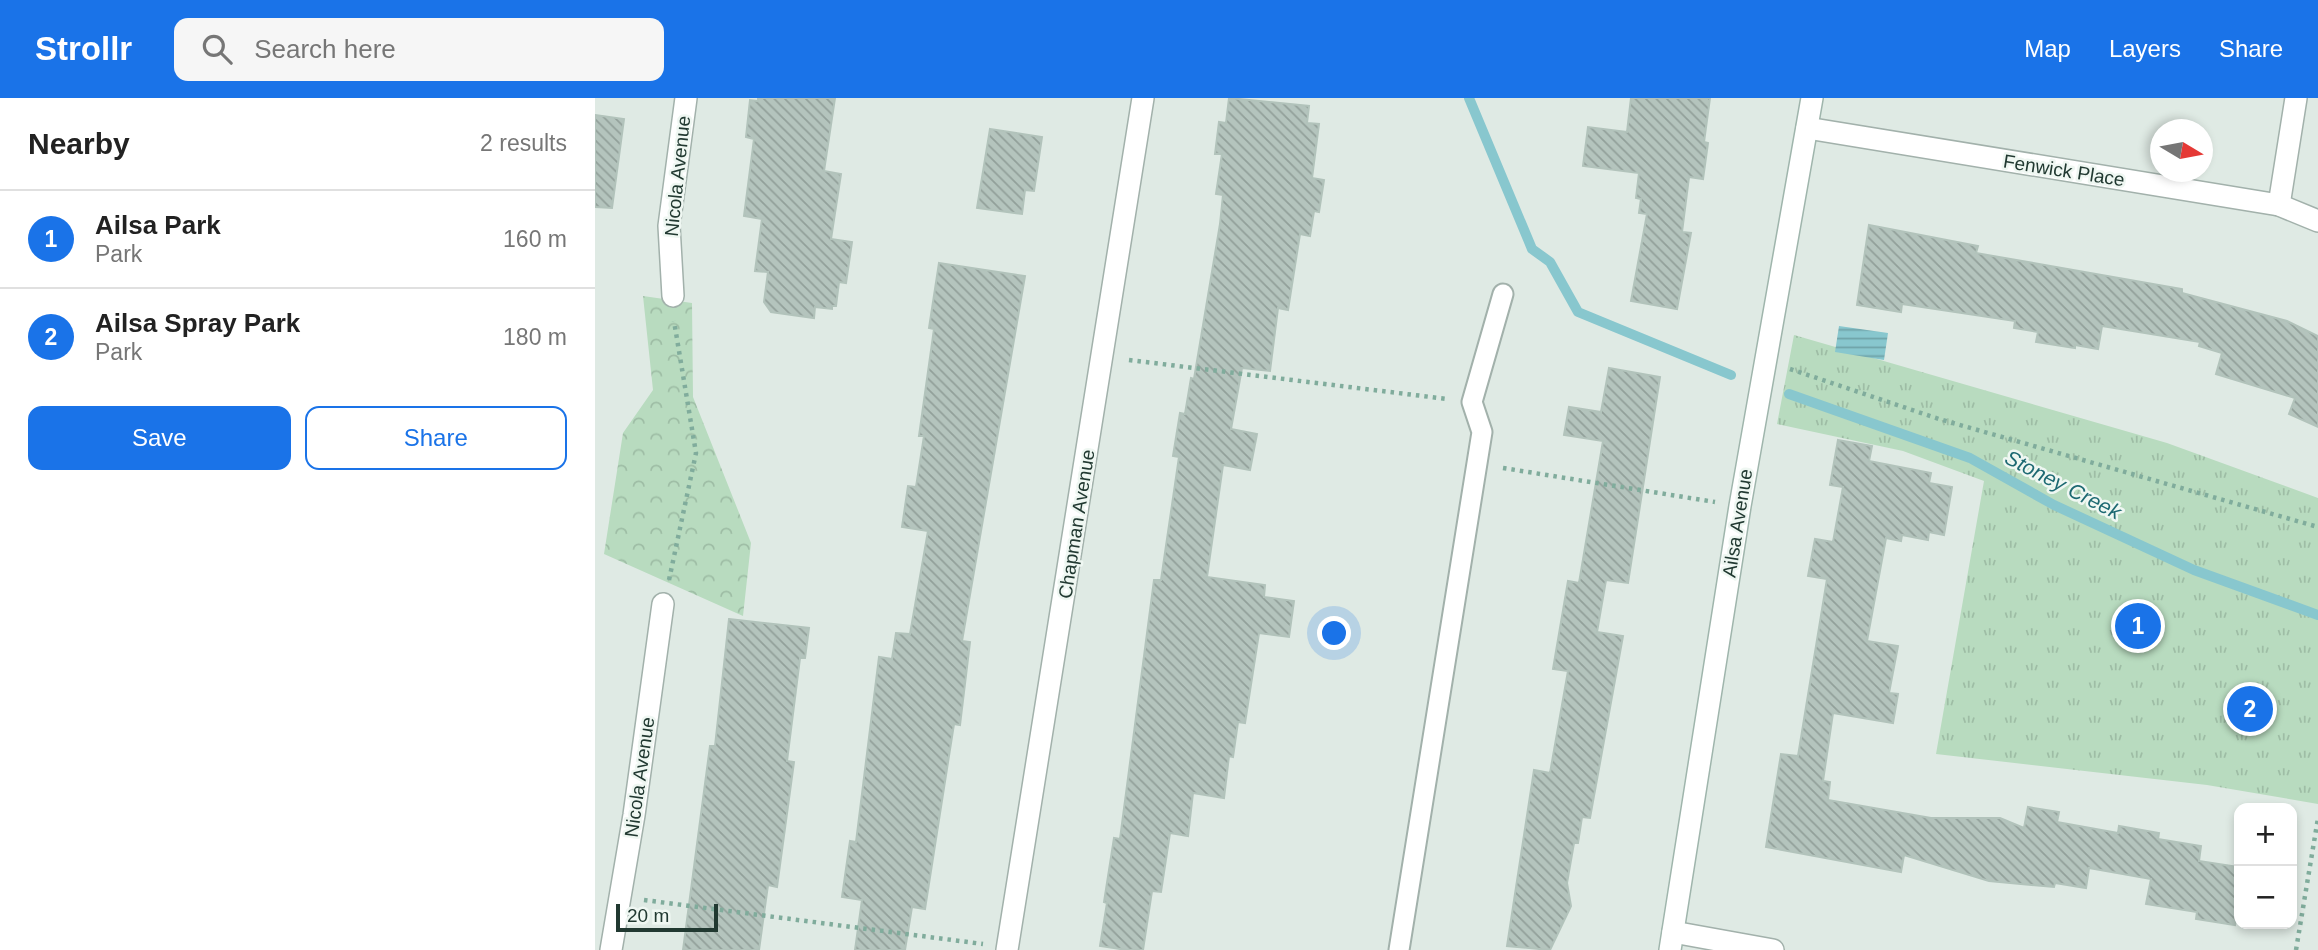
<!DOCTYPE html>
<html lang="en">
<head>
<meta charset="utf-8">
<style>
  body { margin:0; font-family:Helvetica,sans-serif; background:#f6f6f6; color:#222 }
  .controls { position:absolute; right:21px; bottom:21px; display:grid; overflow:hidden; border-radius:14px; box-shadow:0 4px 10px #0003 }
  .controls button { width:63px; height:63px; display:grid; place-items:center; padding:0; border:0; border-bottom:2px solid #e0e0e0; background:#fff; color:#222; font:35px sans-serif }
  .compass { position:absolute; left:1555px; top:21px; width:63px; height:63px; border-radius:50%; background:#fff; box-shadow:0 4px 10px #0003; rotate:100deg }
  .scale { position:absolute; left:21px; bottom:18px; width:102px; box-sizing:border-box; padding-left:7px; border:4px solid #213931; border-top:0; font-size:19px; line-height:24px; white-space:nowrap; color:#213931; -webkit-text-stroke:5px #eff7f2; paint-order:stroke }
  .you { position:absolute; left:740px; top:536px; width:24px; height:24px; margin:-18px; border:5px solid #fff; border-radius:50%; background:#1a73e8; box-shadow:0 0 0 10px #1a73e833 }
  .badge { display:grid; place-items:center; width:46px; height:46px; border-radius:50%; background:#1a73e8; color:#fff; font-size:23px; font-weight:700 }
  .pin { position:absolute; translate:-50% -50%; border:4px solid #fff; box-shadow:0 2px 7px #0006 }
  .list { margin:0; padding:0; list-style:none }
  h2 { display:flex; justify-content:space-between; align-items:center; height:91px; margin:0; padding:0 28px; font-size:30px }
  h2 small { font-size:23px; font-weight:400; color:#767676 }
  .list li { display:grid; grid-template-columns:46px 1fr auto; gap:21px; align-items:center; box-sizing:border-box; height:98px; padding:0 28px; border-top:2px solid #e0e0e0 }
  .list b { display:block; font-size:26px; white-space:nowrap }
  .list p { margin:0; font-size:23px; white-space:nowrap; color:#767676 }
  .list em { font-size:23px; font-style:normal; color:#767676 }
  .actions { display:flex; gap:14px; padding:21px 28px }
  .actions a { flex:1; padding:16px 0; border:2px solid #1a73e8; border-radius:14px; text-align:center; font-size:24px; color:#1a73e8 }
  .actions .main { background:#1a73e8; color:#fff }
  .icon { flex:none; width:38px; height:38px; fill:none; stroke:currentColor; stroke-width:2; stroke-linecap:round; stroke-linejoin:round }
  .map { position:relative; flex:none; width:1723px; height:852px; overflow:hidden }
  header { display:flex; align-items:center; gap:42px; box-sizing:border-box; height:98px; padding:0 35px; background:#1a73e8; color:#fff }
  header strong { font-size:33px }
  nav { display:flex; gap:38px; margin-inline-start:auto; font-size:24px }
  .search { width:490px; height:63px; background:#f6f6f6; display:flex; align-items:center; gap:18px; box-sizing:border-box; padding:0 24px; border-radius:14px; color:#767676; font-size:26px }
  main { display:flex }
  aside { flex:1; background:#fff }
  .map>svg:first-child { display:block }
  .forest { fill:url(#forest-crowns) }
  .park { fill:url(#park-tufts) }
  .water { fill:url(#water-rules) }
  .lines { fill:none; stroke-linecap:round; stroke-linejoin:round }
  .stream { stroke:#88c7ce; stroke-width:10 }
  .building { fill:url(#building-back-hatch); stroke:#b2c3bb; stroke-width:2 }
  .lane-casing { stroke:#a2b1ab; stroke-width:23 }
  .street-casing { stroke:#a2b1ab; stroke-width:24 }
  .secondary-casing { stroke:#9fb5ac; stroke-width:24 }
  .path { stroke:#80ac9c; stroke-width:4.5; stroke-dasharray:3.5 5; stroke-linecap:butt }
  .lane { stroke:#fff; stroke-width:19 }
  .street { stroke:#fff; stroke-width:21 }
  .secondary { stroke:#fff; stroke-width:21 }
  .labels { text-anchor:middle; stroke-width:5; stroke-linejoin:round; paint-order:stroke }
  .street-label { font-size:19px; fill:#213931; stroke:#eff7f2 }
  .water-label { font-size:21px; font-style:italic; fill:#1d6972; stroke:#eff7f2 }
</style>
</head>
<body>
<header>
<strong>Strollr</strong>
<div class="search"><svg class="icon" aria-label="search" viewBox="0 0 24 24"><circle cx="10" cy="10" r="6"/><path d="M15 15l6 6"/></svg>Search here</div>
<nav><a>Map</a><a>Layers</a><a>Share</a></nav>
</header>
<main>
<aside>
<h2>Nearby<small>2 results</small></h2>
<ul class="list">
<li><span class="badge">1</span><div><b>Ailsa Park</b><p>Park</p></div><em>160 m</em></li>
<li><span class="badge">2</span><div><b>Ailsa Spray Park</b><p>Park</p></div><em>180 m</em></li>
</ul>
<div class="actions"><a class="main">Save</a><a>Share</a></div>
</aside>
<div class="map">
<svg width="1723" height="852" viewBox="0 0 1723 852">
  <defs>
    <pattern id="forest-crowns" width="20" height="18" patternUnits="userSpaceOnUse" patternTransform="scale(1.75)"><rect width="20" height="18" fill="#b8dbbf"/><path d="M2 6a3 3 0 1 1 6 0M12 15a3 3 0 1 1 6 0" fill="none" stroke="#9ebda5"/></pattern>
    <pattern id="park-tufts" width="24" height="20" patternUnits="userSpaceOnUse" patternTransform="scale(1.75)"><rect width="24" height="20" fill="#b8dbbf"/><path d="M3 7l-1-3M5 7V3M7 7l1-3M15 17l-1-3M17 17v-4M19 17l1-3" fill="none" stroke="#9ebda5"/></pattern>
    <pattern id="water-rules" width="6" height="5" patternUnits="userSpaceOnUse" patternTransform="scale(1.75)"><rect width="6" height="5" fill="#88c7ce"/><path d="M0 2.5h6" fill="none" stroke="#6fa3a8"/></pattern>
    <pattern id="building-back-hatch" width="6" height="6" patternUnits="userSpaceOnUse" patternTransform="scale(1.75)"><rect width="6" height="6" fill="#b4c4bd"/><path d="M-1 5l2 2M0 0l6 6M5-1l2 2" fill="none" stroke="#92a09a"/></pattern>
  </defs>
  <rect width="100%" height="100%" fill="#dfeae4"/>
  <path class="forest" d="M48 198 97 205 98 299 156 445 148 518 9 456 28 335 58 292Z"/>
  <path class="park" d="M1199 237 1572 345 1723 400V706L1612 687 1341 656 1389 383 1308 353 1182 326Z"/>
  <path class="water" d="M1244 228 1293 235 1289 262 1240 254Z"/>
  <g class="lines">
    <g class="stream">
      <path d="M874 0 937 151 955 164 983 214 1136 277"/>
      <path d="M1194 296 1375 360 1459 407 1599 472 1723 517"/>
    </g>
  </g>
  <g class="building">
    <path d="M163 0H240L229 73 246 76 236 141 257 144 251 185 244 184 241 208H237V211L220 209 219 220 176 214 169 204 173 174 160 173 167 121 149 118 159 41 151 39 155 2 163 3Z"/>
    <path d="M634 0 714 8 712 25 724 26 717 80 729 82 724 114 719 113 715 138 705 136 693 212 683 210 675 273 647 270 636 331 662 336 655 372 628 367 612 479 670 487 669 499 699 503 694 539 664 535 650 625 643 624 638 659 634 658 629 700 598 695 593 738 575 735 566 794 557 793 548 852H532L505 848 512 805 509 804 519 740 525 741 559 482H566L584 359 578 358 585 315 590 316 596 280 599 281 625 126 628 97 621 96 627 56H620L624 24 631 25Z"/>
    <path d="M1036 0H1115L1109 44 1113 45 1108 81 1094 79 1087 134 1096 135 1082 211 1036 203 1052 116 1044 115 1046 101 1041 100 1044 75 988 68 993 29 1032 34Z"/>
    <path d="M0 17 29 21 17 110 0 109Z"/>
    <path d="M395 31 447 39 439 93 430 92 427 116 382 110Z"/>
    <path d="M1274 127 1383 148 1381 155 1587 191V195L1692 223 1723 238V329L1694 316 1700 300 1621 276 1627 255 1604 248 1605 244 1507 228 1503 251 1480 247V250L1441 244 1443 234 1419 230 1420 223 1307 206 1306 214 1262 207Z"/>
    <path d="M344 165 430 178 367 543 375 544 365 627 359 626 330 811 317 809 310 852H260L267 802 247 799 255 743 261 744 284 559 297 561 301 535 315 536 333 433 307 429 313 388 321 389 329 338H324L339 231 334 230Z"/>
    <path d="M1014 270 1065 279 1033 485 1011 482 1002 534 1028 538 995 720 987 719 983 745H979L972 785 976 808 955 852 912 848 939 672 955 675 973 573 958 571 973 483 984 485 1008 343 969 337 974 309 1006 314Z"/>
    <path d="M1243 342 1277 348 1274 363 1336 375 1334 385 1357 389 1349 437 1334 434 1333 442 1307 437 1306 443 1291 440 1272 543 1303 548 1294 595 1303 596 1298 625 1238 615 1228 683 1235 684 1233 702 1336 720H1405L1429 730 1433 709 1464 714 1462 724 1523 735 1524 728 1564 735 1563 741 1606 748 1604 763 1644 769V821H1641L1640 827 1601 821 1602 814 1551 806 1556 781 1494 770 1491 790 1460 785 1459 789 1394 783 1309 757 1306 774 1171 749 1186 656 1203 658 1232 481 1213 478 1220 441 1238 444 1248 389 1235 387Z"/>
    <path d="M134 521 214 530 210 560H205L192 663 199 664 182 789 173 787 164 852H88L115 648H120Z"/>
  </g>
  <g class="lines">
    <defs>
      <path id="lane" d="M804 852 887 334 877 304 908 196"/>
      <g id="street">
        <path d="M1212 30 1684 107 1723 123"/>
        <path d="M1684 107 1701 0"/>
        <path d="M78 198 74 128 91 0"/>
        <path d="M1078 834 1178 852"/>
        <path d="M16 852 39 717 68 506"/>
        <path d="M412 852 548 0"/>
      </g>
      <path id="secondary" d="M1075 852 1145 408 1217 0"/>
    </defs>
    <use href="#lane" class="lane-casing"/>
    <use href="#street" class="street-casing"/>
    <use href="#secondary" class="secondary-casing"/>
    <g class="path">
      <path d="M534 262 852 301"/>
      <path d="M1195 271 1344 321 1723 429"/>
      <path d="M908 370 1120 404"/>
      <path d="M74 482 101 355 79 223"/>
      <path d="M49 802 388 846"/>
      <path d="M1701 852 1723 720"/>
    </g>
    <use href="#lane" class="lane"/>
    <use href="#street" class="street"/>
    <use href="#secondary" class="secondary"/>
  </g>
  <g class="labels">
    <g class="street-label">
      <text transform="translate(1469 72) rotate(9)" y="7">Fenwick Place</text>
      <text transform="translate(82 78) rotate(-84)" y="7">Nicola Avenue</text>
      <text transform="translate(1142 425) rotate(-81)" y="7">Ailsa Avenue</text>
      <text transform="translate(481 426) rotate(-81)" y="7">Chapman Avenue</text>
      <text transform="translate(44 679) rotate(-82)" y="7">Nicola Avenue</text>
    </g>
    <g class="water-label">
      <text transform="translate(1468 387) rotate(27)" y="7">Stoney Creek</text>
    </g>
  </g>
</svg>
<div class="controls">
<button>+</button>
<button>−</button>
</div>
<svg class="compass" viewBox="-18 -18 36 36"><path d="M0-13l5 13h-10z" fill="#e53935"/><path d="M0 13l5-13h-10z" fill="#767676"/></svg>
<div class="scale">20 m</div>
<div class="you"></div>
<div class="pin badge" style="left:1543px;top:528px">1</div>
<div class="pin badge" style="left:1655px;top:611px">2</div>
</div>
</main>
</body>
</html>
